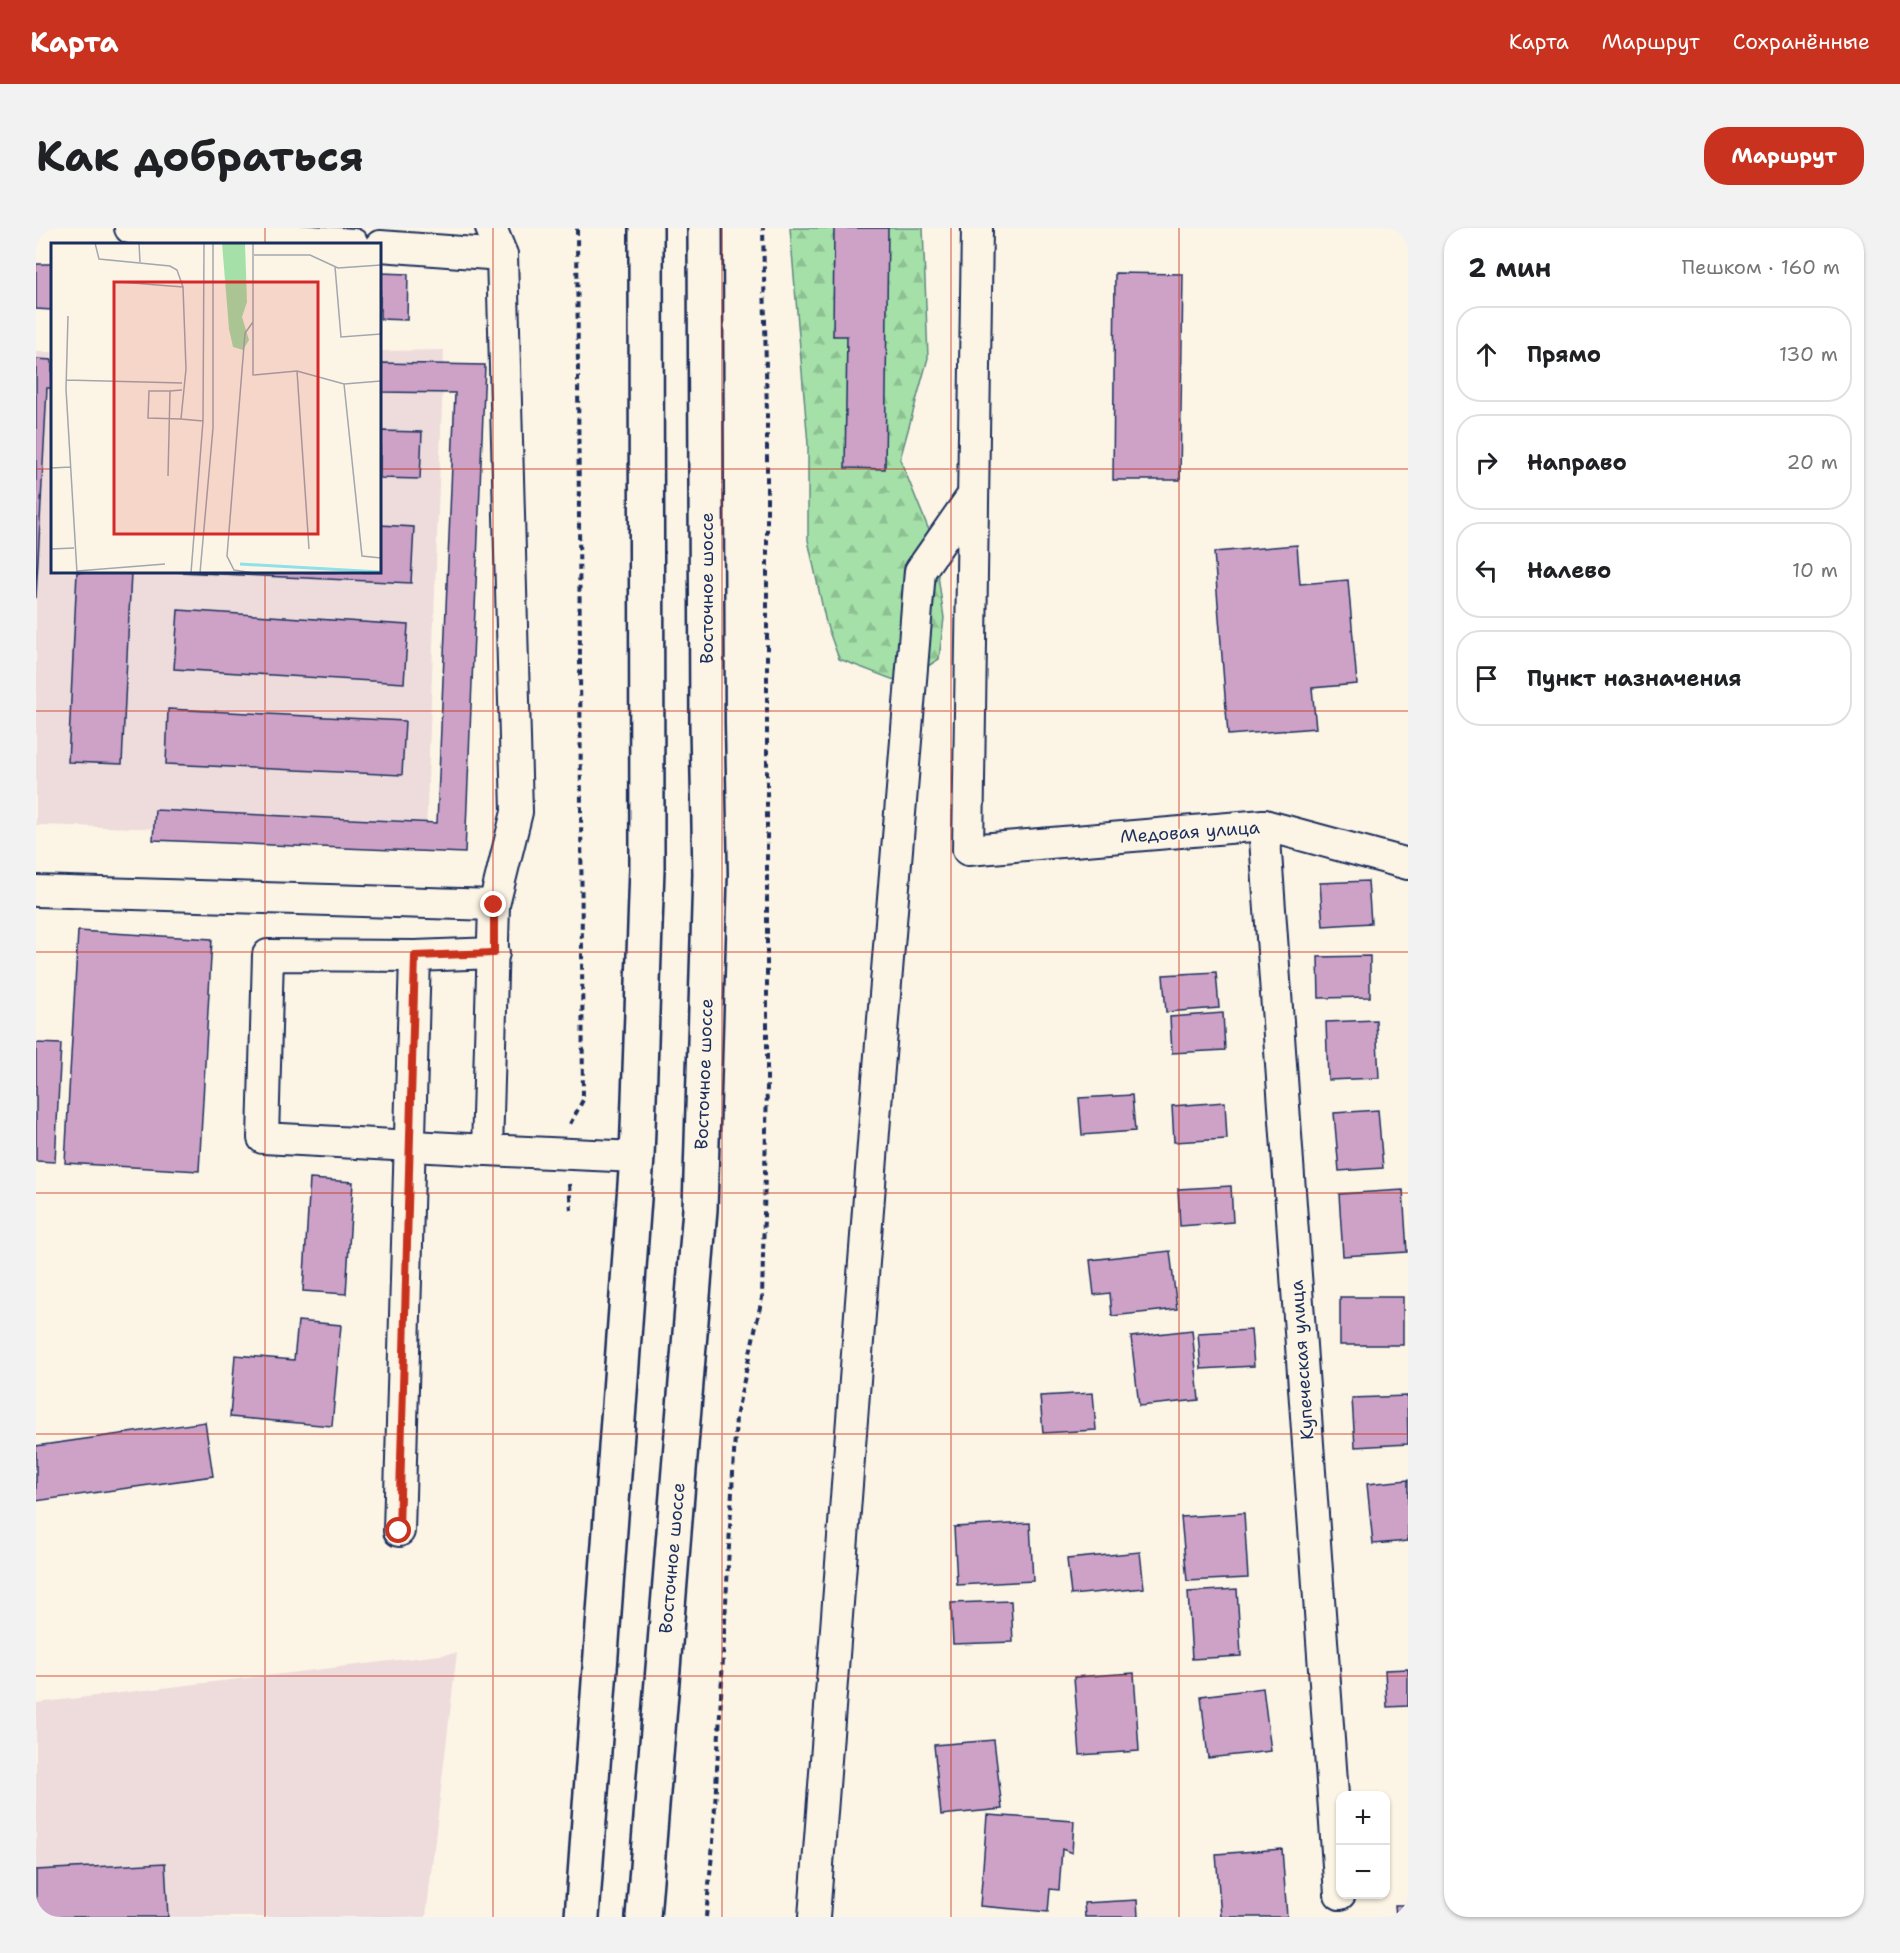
<!DOCTYPE html>
<html lang="ru">
<head>
<meta charset="utf-8">
<style>
  body { margin:0; font-family:"Shantell Sans",sans-serif; background:#f2f2f2; color:#202124 }
  .controls { position:absolute; right:18px; bottom:18px; display:grid; overflow:hidden; border-radius:12px; box-shadow:0 2px 4px #0004 }
  .controls button { width:54px; height:54px; display:grid; place-items:center; padding:0; border:0; border-bottom:2px solid #e0e0e0; background:#fff; color:#202124; font:30px sans-serif }
  .stop { position:absolute; width:18px; height:18px; margin:-14px; border:4px solid #c8321e; border-radius:50%; background:#fff }
  .stop.end { background:#c8321e; border-color:#fff; box-shadow:0 2px 6px #0008 }
  .list { margin:0; padding:0; list-style:none }
  h2 { display:flex; justify-content:space-between; align-items:center; height:78px; margin:0; padding:0 24px; font-size:26px }
  h2 small { font-size:20px; font-weight:400; color:#757577 }
  .list li { display:grid; grid-template-columns:39px 1fr auto; gap:18px; align-items:center; box-sizing:border-box; height:96px; margin:0 12px 12px; padding:0 12px; border:2px solid #e0e0e0; border-radius:24px }
  .list b { display:block; font-size:22px; white-space:nowrap }
  .list em { font-size:20px; font-style:normal; color:#757577 }
  .icon { flex:none; width:33px; height:33px; fill:none; stroke:currentColor; stroke-width:2; stroke-linecap:round; stroke-linejoin:round }
  .map { position:relative; flex:none; width:1372px; height:1689px; overflow:hidden; border-radius:24px }
  header { display:flex; align-items:center; gap:36px; box-sizing:border-box; height:84px; padding:0 30px; background:#c8321e; color:#fff }
  header strong { font-size:28px }
  nav { display:flex; gap:33px; margin-inline-start:auto; font-size:21px }
  .intro { display:flex; align-items:center; justify-content:space-between; box-sizing:border-box; height:144px; padding:0 36px }
  h1 { margin:0; font-size:42px }
  .button { padding:15px 27px; border-radius:24px; background:#c8321e; color:#fff; font-size:21px; font-weight:700 }
  main { display:flex; gap:36px; padding:0 36px }
  aside { flex:1; background:#fff; border-radius:24px; box-shadow:0 2px 4px #0004 }
  .map>svg:first-child { display:block }
  .built { fill:#eedcdc }
  .forest { fill:url(#forest-firs); stroke:#608882; stroke-width:1.5 }
  .building { fill:#cda2c6; stroke:#1b2f5e; stroke-width:1.5 }
  .lines { fill:none; stroke-linecap:round; stroke-linejoin:round }
  .minor-casing { stroke:#1b2f5e; stroke-width:34 }
  .highway-casing { stroke:#1b2f5e; stroke-width:38 }
  .path { stroke:#1b2f5e; stroke-width:4; stroke-dasharray:6 4.5; stroke-linecap:butt }
  .minor { stroke:#fcf5e5; stroke-width:30 }
  .highway { stroke:#fcf5e5; stroke-width:33 }
  .route { stroke:#c8321e; stroke-width:8 }
  .grid { fill:none; stroke:#c8321e; stroke-width:1.5; stroke-opacity:0.55 }
  .labels { text-anchor:middle; stroke-width:4.5; stroke-linejoin:round; paint-order:stroke }
  .street-label { font-size:18px; fill:#1b2f5e; stroke:#fcf5e5 }
  .inset-river { fill:none; stroke:#8fe0e9; stroke-width:3 }
  .inset-road { fill:none; stroke:#a2a6af; stroke-width:1.5 }
  .view { fill:#d62828; fill-opacity:0.15; stroke:#d62828; stroke-width:3 }
  .inset-edge { fill:none; stroke:#1b2f5e; stroke-width:3 }
</style>
</head>
<body>
<header>
<strong>Карта</strong>
<nav><a>Карта</a><a>Маршрут</a><a>Сохранённые</a></nav>
</header>
<div class="intro"><h1>Как добраться</h1><a class="button">Маршрут</a></div>
<main>
<div class="map">
<svg width="1372" height="1689" viewBox="0 0 1372 1689">
  <defs>
    <pattern id="forest-firs" width="22" height="20" patternUnits="userSpaceOnUse" patternTransform="scale(1.5)"><rect width="22" height="20" fill="#a4e0a7"/><path d="M5 1l3.5 6h-7zM16 11l3.5 6h-7z" fill="#8dc092"/></pattern>
  </defs>
  <rect width="100%" height="100%" fill="#fcf5e5"/>
  <filter id="ink" filterUnits="userSpaceOnUse"><feTurbulence type="fractalNoise" baseFrequency=".0167" numOctaves="2"/><feDisplacementMap in="SourceGraphic" scale="12" xChannelSelector="R" yChannelSelector="G"/><feConvolveMatrix kernelMatrix="1 2 1 2 8 2 1 2 1" color-interpolation-filters="sRGB"/></filter>
  <g filter="url(#ink)">
    <g class="built">
      <path d="M408 122 390 609 0 597V124H16V344H344V123Z"/>
      <path d="M421 1425 390 1689H0V1475Z"/>
    </g>
    <path class="forest" d="M754 0H887L892 130 864 231 897 312 908 390 903 431 866 455 803 431 790 395 772 312V216Z"/>
    <g class="building">
      <path d="M798 0H852L849 241 809 240 811 108H797Z"/>
      <path d="M0 36H16V82L0 81Z"/>
      <path d="M344 45 372 46 371 92 344 91Z"/>
      <path d="M1079 45 1147 46 1144 252H1077Z"/>
      <path d="M0 131 16 132V160H11L0 370Z"/>
      <path d="M344 135 449 137 429 625 117 612 119 582 401 595 419 165 344 164Z"/>
      <path d="M344 203 386 204 384 251 344 250Z"/>
      <path d="M344 297 378 299 375 355 143 344H344Z"/>
      <path d="M1261 317 1264 356 1312 352 1321 456 1276 460 1280 500 1192 507 1178 324Z"/>
      <path d="M41 344H95L86 536 32 534Z"/>
      <path d="M142 382 372 397 368 455 138 441Z"/>
      <path d="M132 481 369 493 366 547 130 536Z"/>
      <path d="M1332 653 1335 695 1287 698 1284 655Z"/>
      <path d="M42 703 176 711 163 943 29 935Z"/>
      <path d="M1334 728V769L1283 770 1282 729Z"/>
      <path d="M1180 744 1183 780 1130 784 1127 747Z"/>
      <path d="M1187 785 1189 822 1136 825 1134 789Z"/>
      <path d="M1340 792 1343 850 1292 852 1290 794Z"/>
      <path d="M0 815 25 816 19 934 0 933Z"/>
      <path d="M1096 867 1099 903 1046 907 1043 870Z"/>
      <path d="M1189 874 1191 911 1138 914 1136 878Z"/>
      <path d="M1342 882 1347 940 1303 943 1298 885Z"/>
      <path d="M274 951 317 954 310 1066 267 1063Z"/>
      <path d="M1195 958 1197 994 1144 998 1142 961Z"/>
      <path d="M1367 962 1371 1024 1307 1028 1303 966Z"/>
      <path d="M1134 1023 1141 1081 1076 1088 1074 1065 1058 1067 1054 1032Z"/>
      <rect x="1304" y="1069" width="63" height="48"/>
      <path d="M262 1093 305 1097 296 1198 194 1189 199 1127 258 1132Z"/>
      <path d="M1156 1102 1163 1172 1103 1178 1095 1109Z"/>
      <path d="M1215 1102 1218 1138 1165 1141 1162 1105Z"/>
      <path d="M1057 1165 1060 1202 1007 1205 1004 1168Z"/>
      <path d="M1371 1168 1372 1216 1319 1219 1316 1170Z"/>
      <path d="M169 1194 177 1248 0 1273V1218Z"/>
      <path d="M1372 1252V1313L1337 1316 1331 1256Z"/>
      <path d="M1208 1285 1212 1350 1151 1353 1145 1289Z"/>
      <path d="M994 1295 997 1353 921 1357 918 1299Z"/>
      <path d="M1104 1324 1108 1360 1035 1367 1031 1331Z"/>
      <path d="M1201 1361 1205 1428 1156 1431 1152 1364Z"/>
      <path d="M975 1373 977 1414 917 1416 915 1375Z"/>
      <path d="M1372 1441V1478L1351 1479 1349 1442Z"/>
      <path d="M1098 1445 1103 1523 1044 1527 1038 1449Z"/>
      <path d="M1227 1460 1235 1523 1172 1530 1165 1468Z"/>
      <path d="M958 1512 966 1581 905 1587 898 1517Z"/>
      <path d="M951 1587 1038 1593 1036 1625 1026 1621 1023 1662 1014 1661 1012 1684 944 1678Z"/>
      <path d="M1246 1621 1251 1689H1185L1180 1626Z"/>
      <path d="M129 1635 132 1689H0V1642Z"/>
      <path d="M1101 1672 1102 1689H1049L1048 1675Z"/>
      <path d="M1359 1677H1372V1689H1360Z"/>
    </g>
    <g class="lines">
      <defs>
        <g id="minor">
          <path d="M94 0 317 16"/>
          <path d="M455 0 466 27 481 584 458 677 451 922 601 929"/>
          <path d="M941 0 932 622 1228 597 1372 636"/>
          <path d="M344 18 466 27"/>
          <path d="M1228 597 1304 1666"/>
          <path d="M0 663 458 677"/>
          <path d="M379 728 232 727 227 910 451 922"/>
          <path d="M363 1303 379 728 458 725"/>
          <path d="M778 1689 841 864 884 343 937 267"/>
        </g>
        <g id="highway">
          <path d="M546 1689 601 929 611 640 610 0"/>
          <path d="M607 1689 664 981 674 646 671 496 669 0"/>
        </g>
      </defs>
      <use href="#minor" class="minor-casing"/>
      <use href="#highway" class="highway-casing"/>
      <g class="path">
        <path d="M534 896 547 872 541 0"/>
        <path d="M533 956 535 982"/>
        <path d="M670 1689 677 1615 700 1189 726 1070 731 859V187L727 0"/>
      </g>
      <use href="#minor" class="minor"/>
      <use href="#highway" class="highway"/>
    </g>
  </g>
  <g class="lines" filter="url(#ink)">
    <path class="route" d="M363 1303 379 728 458 725V677"/>
  </g>
  <path class="grid" d="M229 0V16M457 0V1689M686 0V1689M915 0V1689M1143 0V1689M0 241H16M344 241H1372M229 344V1689M0 483H1372M0 724H1372M0 965H1372M0 1206H1372M0 1448H1372"/>
  <g class="labels">
    <g class="street-label">
      <text transform="translate(671 360) rotate(-90)" y="6">Восточное шоссе</text>
      <text transform="translate(1154 604) rotate(-4)" y="6">Медовая улица</text>
      <text transform="translate(668 846) rotate(-88)" y="6">Восточное шоссе</text>
      <text transform="translate(1266 1132) rotate(-94)" y="6">Купеческая улица</text>
      <text transform="translate(636 1330) rotate(-85)" y="6">Восточное шоссе</text>
    </g>
  </g>
  <g transform="translate(15 15)">
    <rect width="330" height="330" fill="#fcf5e5"/>
    <path d="M171 0H194L196 59 191 74 198 97 192 107 182 104 178 86Z" fill="#a4e0a7"/>
    <path class="inset-river" d="M189 321 330 329"/>
    <path class="inset-road" d="M44 0 48 16 119 23 126 27 132 44 135 126 130 176 152 178M88 0 89 19M202 0V132L246 128 293 141 330 138M203 12H259L287 25 330 22M284 24 290 94 330 91M69 39 132 44M17 73 15 146 26 330M202 79 194 90 176 313 183 327 203 330M246 128 258 306M15 137 131 140M293 141 311 313 330 315M119 148H98L97 175 130 176M0 225 20 224M117 233 119 148 131 147M0 306 23 305M26 328 114 321M140 330 152 178 153 0M149 330 162 185V0"/>
    <path class="view" d="M63 39H267V291H63Z"/>
    <rect width="330" height="330" class="inset-edge"/>
  </g>
</svg>
<div class="controls">
<button>+</button>
<button>−</button>
</div>
<div class="stop" style="left:363px;top:1303px"></div>
<div class="stop end" style="left:458px;top:677px"></div>
</div>
<aside>
<h2>2 мин<small>Пешком · 160 m</small></h2>
<ul class="list">
<li><svg class="icon" aria-label="ahead" viewBox="0 0 24 24"><path d="M12 20V5M6 11l6-6 6 6"/></svg><div><b>Прямо</b></div><em>130 m</em></li>
<li><svg class="icon" aria-label="right" viewBox="0 0 24 24"><path d="M7 20v-9h11M14 6l5 5-5 5"/></svg><div><b>Направо</b></div><em>20 m</em></li>
<li><svg class="icon" aria-label="left" viewBox="0 0 24 24"><path d="M17 20v-9H6M10 6l-5 5 5 5"/></svg><div><b>Налево</b></div><em>10 m</em></li>
<li><svg class="icon" aria-label="arrive" viewBox="0 0 24 24"><path d="M6 21V4h12l-3 4 3 4H6"/></svg><div><b>Пункт назначения</b></div></li>
</ul>
</aside>
</main>
</body>
</html>
